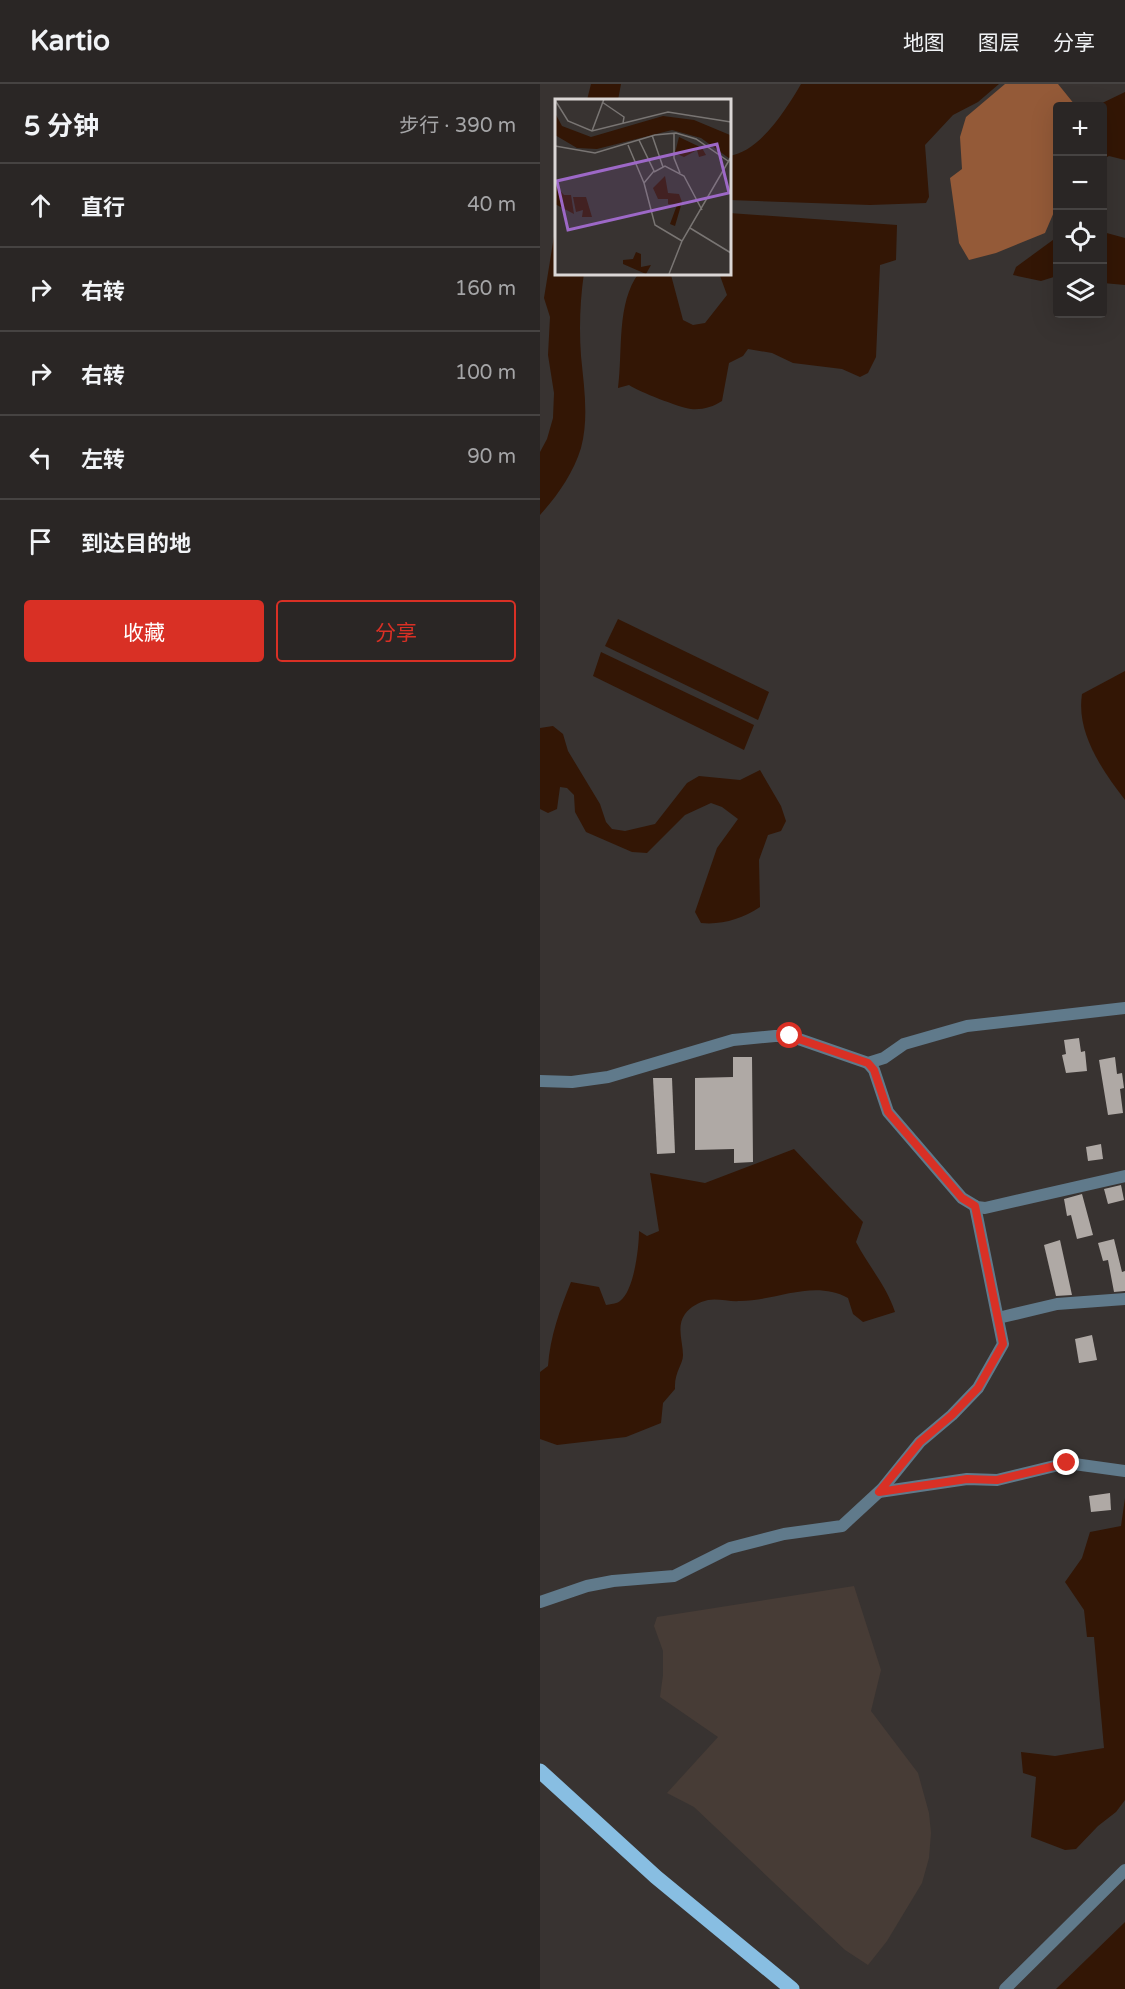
<!DOCTYPE html>
<html lang="zh">
<head>
<meta charset="utf-8">
<style>
  body { margin:0; font-family:"Varela Round","Noto Sans SC",sans-serif; background:#363232; color:#f1f3f6 }
  .controls { position:absolute; right:18px; top:18px; display:grid; overflow:hidden; border-radius:6px; box-shadow:0 6px 24px #0002 }
  .controls button { width:54px; height:54px; display:grid; place-items:center; padding:0; border:0; border-bottom:2px solid #464342; background:#2a2625; color:#f1f3f6; font:30px sans-serif }
  .stop { position:absolute; width:18px; height:18px; margin:-14px; border:4px solid #d93025; border-radius:50%; background:#fff }
  .stop.end { background:#d93025; border-color:#fff; box-shadow:0 2px 6px #0008 }
  .list { margin:0; padding:0; list-style:none }
  h2 { display:flex; justify-content:space-between; align-items:center; height:78px; margin:0; padding:0 24px; font-size:26px }
  h2 small { font-size:20px; font-weight:400; color:#a5a5a7 }
  .list li { display:grid; grid-template-columns:39px 1fr auto; gap:18px; align-items:center; box-sizing:border-box; height:84px; padding:0 24px; border-top:2px solid #464342 }
  .list b { display:block; font-size:22px; white-space:nowrap }
  .list em { font-size:20px; font-style:normal; color:#a5a5a7 }
  .actions { display:flex; gap:12px; padding:18px 24px }
  .actions a { flex:1; padding:14px 0; border:2px solid #d93025; border-radius:6px; text-align:center; font-size:21px; color:#d93025 }
  .actions .main { background:#d93025; color:#fff }
  .icon { flex:none; width:33px; height:33px; fill:none; stroke:currentColor; stroke-width:2; stroke-linecap:round; stroke-linejoin:round }
  .map { position:relative; flex:none; width:585px; height:1905px; overflow:hidden }
  header { display:flex; align-items:center; gap:36px; box-sizing:border-box; height:84px; padding:0 30px; background:#2a2625; border-bottom:2px solid #464342 }
  header strong { font-size:28px }
  nav { display:flex; gap:33px; margin-inline-start:auto; font-size:21px }
  main { display:flex }
  aside { flex:1; background:#2a2625 }
  .map>svg:first-child { display:block }
  .built { fill:#473c36 }
  .forest { fill:#945a38 }
  .water { fill:#331605 }
  .building { fill:#afa9a5 }
  .lines { fill:none; stroke-linecap:round; stroke-linejoin:round }
  .street { stroke:#607a8b; stroke-width:12 }
  .primary { stroke:#88bee2; stroke-width:15 }
  .route { stroke:#d93025; stroke-width:8 }
  .inset-road { fill:none; stroke:#797573; stroke-width:1.5 }
  .view { fill:#9d68c7; fill-opacity:0.15; stroke:#9d68c7; stroke-width:3 }
  .inset-edge { fill:none; stroke:#dbd7d6; stroke-width:3 }
</style>
</head>
<body>
<header>
<strong>Kartio</strong>
<nav><a>地图</a><a>图层</a><a>分享</a></nav>
</header>
<main>
<aside>
<h2>5 分钟<small>步行 · 390 m</small></h2>
<ul class="list">
<li><svg class="icon" aria-label="ahead" viewBox="0 0 24 24"><path d="M12 20V5M6 11l6-6 6 6"/></svg><div><b>直行</b></div><em>40 m</em></li>
<li><svg class="icon" aria-label="right" viewBox="0 0 24 24"><path d="M7 20v-9h11M14 6l5 5-5 5"/></svg><div><b>右转</b></div><em>160 m</em></li>
<li><svg class="icon" aria-label="right" viewBox="0 0 24 24"><path d="M7 20v-9h11M14 6l5 5-5 5"/></svg><div><b>右转</b></div><em>100 m</em></li>
<li><svg class="icon" aria-label="left" viewBox="0 0 24 24"><path d="M17 20v-9H6M10 6l-5 5 5 5"/></svg><div><b>左转</b></div><em>90 m</em></li>
<li><svg class="icon" aria-label="arrive" viewBox="0 0 24 24"><path d="M6 21V4h12l-3 4 3 4H6"/></svg><div><b>到达目的地</b></div></li>
</ul>
<div class="actions"><a class="main">收藏</a><a>分享</a></div>
</aside>
<div class="map">
<svg width="585" height="1905" viewBox="0 0 585 1905">
  <rect width="100%" height="100%" fill="#383331"/>
  <path class="built" d="M314 1502 341 1586 331 1627 378 1689 389 1729 391 1749 389 1774 382 1799 347 1857 328 1881 305 1866 154 1723 127 1709 178 1653 120 1613 123 1591V1567L114 1542 117 1533Z"/>
  <path class="forest" d="M465 0H518L535 21 518 22 517 121 505 149 456 169 429 176 419 159 410 94 422 85 420 53 426 33Z"/>
  <g class="water">
    <path d="M51 0H81L78 16H47Z"/>
    <path d="M261 0H459L438 18 413 31 385 61 389 113 386 119 330 121 189 116V72C220 68 247 24 261 0Z"/>
    <path d="M585 8V76L569 72 563 75 562 22H556Z"/>
    <path d="M189 129 357 141 356 176 340 181 336 273 328 289 320 293 302 285 253 279 232 269 208 265 203 272 189 279 182 317C173 323 162 326 151 325 138 323 100 308 89 301L78 304C83 268 76 219 99 189L131 191 143 236 153 241 165 239 187 211 179 189H189Z"/>
    <path d="M16 140V189H44C40 216 39 245 41 272 44 303 49 334 41 364 33 390 17 412 0 431V368L7 355 13 334 14 309 8 271 10 233 4 214Z"/>
    <path d="M563 148 585 154V201L563 199Z"/>
    <path d="M517 153V192L501 197 473 191 476 183Z"/>
    <path d="M78 535 229 608 218 636 65 562Z"/>
    <path d="M61 568 214 641 204 666 53 592Z"/>
    <path d="M585 587V716C562 686 536 649 542 610Z"/>
    <path d="M13 642 23 650 28 667 60 720 66 738 72 745 85 747 115 740 147 699 159 692 200 696 220 686 241 722 246 737 241 747 228 751 219 776 220 823C202 835 182 841 161 839L155 828 177 764 198 735 182 723 171 719 145 731 107 769 92 768 46 748 35 728 34 711 27 704 20 703 17 725 8 729 0 725V644Z"/>
    <path d="M254 1065 323 1138 316 1158C329 1183 346 1201 355 1228L323 1238 313 1230 308 1214C273 1195 236 1217 200 1217 190 1218 178 1214 168 1216 159 1218 150 1223 145 1230 136 1242 143 1258 143 1271 143 1281 134 1288 135 1305L123 1319 121 1339 86 1353 17 1361 0 1355V1288L8 1282C10 1253 20 1225 31 1198L59 1203 66 1221C70 1220 77 1220 80 1217 94 1207 99 1164 99 1147L107 1152 119 1147 110 1089 165 1099Z"/>
    <path d="M585 1414V1716L576 1728 558 1742 536 1765 525 1766 491 1753 496 1693 483 1689 481 1668 515 1672 564 1664 554 1553H547L544 1526 525 1498 542 1474 550 1448 581 1442Z"/>
    <path d="M585 1838V1905H516Z"/>
  </g>
  <g class="building">
    <path d="M539 954 541 968 545 967 547 987 526 989 522 971 526 970 524 956Z"/>
    <path d="M193 973H212L213 1078 194 1079V1065L155 1066V994L193 993Z"/>
    <path d="M575 973 577 990 582 989 584 1004 580 1005 583 1029 568 1031 559 976Z"/>
    <path d="M113 994H132L135 1069 117 1070Z"/>
    <path d="M561 1060 563 1075 548 1077 546 1063Z"/>
    <path d="M581 1101 584 1116 568 1120 564 1105Z"/>
    <path d="M542 1110 553 1151 537 1155 531 1131 527 1132 524 1115Z"/>
    <path d="M574 1155 582 1188 585 1187V1207L574 1208 568 1176 563 1177 558 1159Z"/>
    <path d="M520 1156 532 1211 516 1212 504 1161Z"/>
    <path d="M552 1251 557 1276 539 1279 535 1255Z"/>
    <path d="M570 1409 571 1426 551 1428 549 1412Z"/>
  </g>
  <g class="lines">
    <g class="street">
      <path d="M328 979 334 986 348 1028 422 1114 437 1123 445 1124 585 1092"/>
      <path d="M0 997 32 998 68 993 193 956 235 952H250L328 979 344 974 364 960 427 942 585 924"/>
      <path d="M458 1234 517 1220 585 1215"/>
      <path d="M339 1408 427 1395 457 1396 527 1379 585 1387"/>
      <path d="M0 1518 47 1502 73 1497 134 1492 190 1464 244 1450 302 1442 342 1405 380 1358 412 1331 438 1304 463 1260 435 1122"/>
      <path d="M465 1905 585 1786"/>
    </g>
    <path class="primary" d="M0 1687 116 1793 252 1905"/>
  </g>
  <g class="lines">
    <path class="route" d="M250 952 328 979 334 986 348 1028 422 1114 435 1122 463 1260 438 1304 412 1331 380 1358 339 1408 427 1395 457 1396 527 1379"/>
  </g>
  <g transform="translate(15 15)">
    <rect width="176" height="176" fill="#383331"/>
    <path d="M0 14 7 27 36 38 108 17 139 21 175 36V60L146 39 117 31 42 50 22 49 0 36ZM124 38 147 49 151 56 144 58 142 51 129 58 120 54ZM110 77 113 94 124 95 127 103 120 127 115 125 122 106 113 105V100H103L98 89ZM0 86 9 96H16L19 115 0 105ZM18 98H31L37 118H27L28 111 21 113ZM81 153 86 155V168L96 166 91 175 68 165V161L78 160Z" fill="#331605"/>
    <path class="inset-road" d="M0 1 13 22 37 32 113 13 176 23M47 3 69 18 68 24M37 32 49 0M119 35V59L125 74M97 36 108 68M84 41 99 72 89 84M73 46 89 84 100 126 127 142M0 47 40 54 100 36 121 34 141 40 173 62M99 73 110 67 129 77 147 111M135 129 176 154M114 175 127 142 176 58"/>
    <path class="view" d="M162 45 174 94 13 131 2 82Z"/>
    <rect width="176" height="176" class="inset-edge"/>
  </g>
</svg>
<div class="controls">
<button>+</button>
<button>−</button>
<button><svg class="icon" aria-label="locate" viewBox="0 0 24 24"><circle cx="12" cy="12" r="6"/><path d="M12 2v4M12 18v4M2 12h4M18 12h4"/></svg></button>
<button><svg class="icon" aria-label="layers" viewBox="0 0 24 24"><path d="M12 4l9 5-9 5-9-5zM3 14l9 5 9-5"/></svg></button>
</div>
<div class="stop" style="left:250px;top:952px"></div>
<div class="stop end" style="left:527px;top:1379px"></div>
</div>
</main>
</body>
</html>
